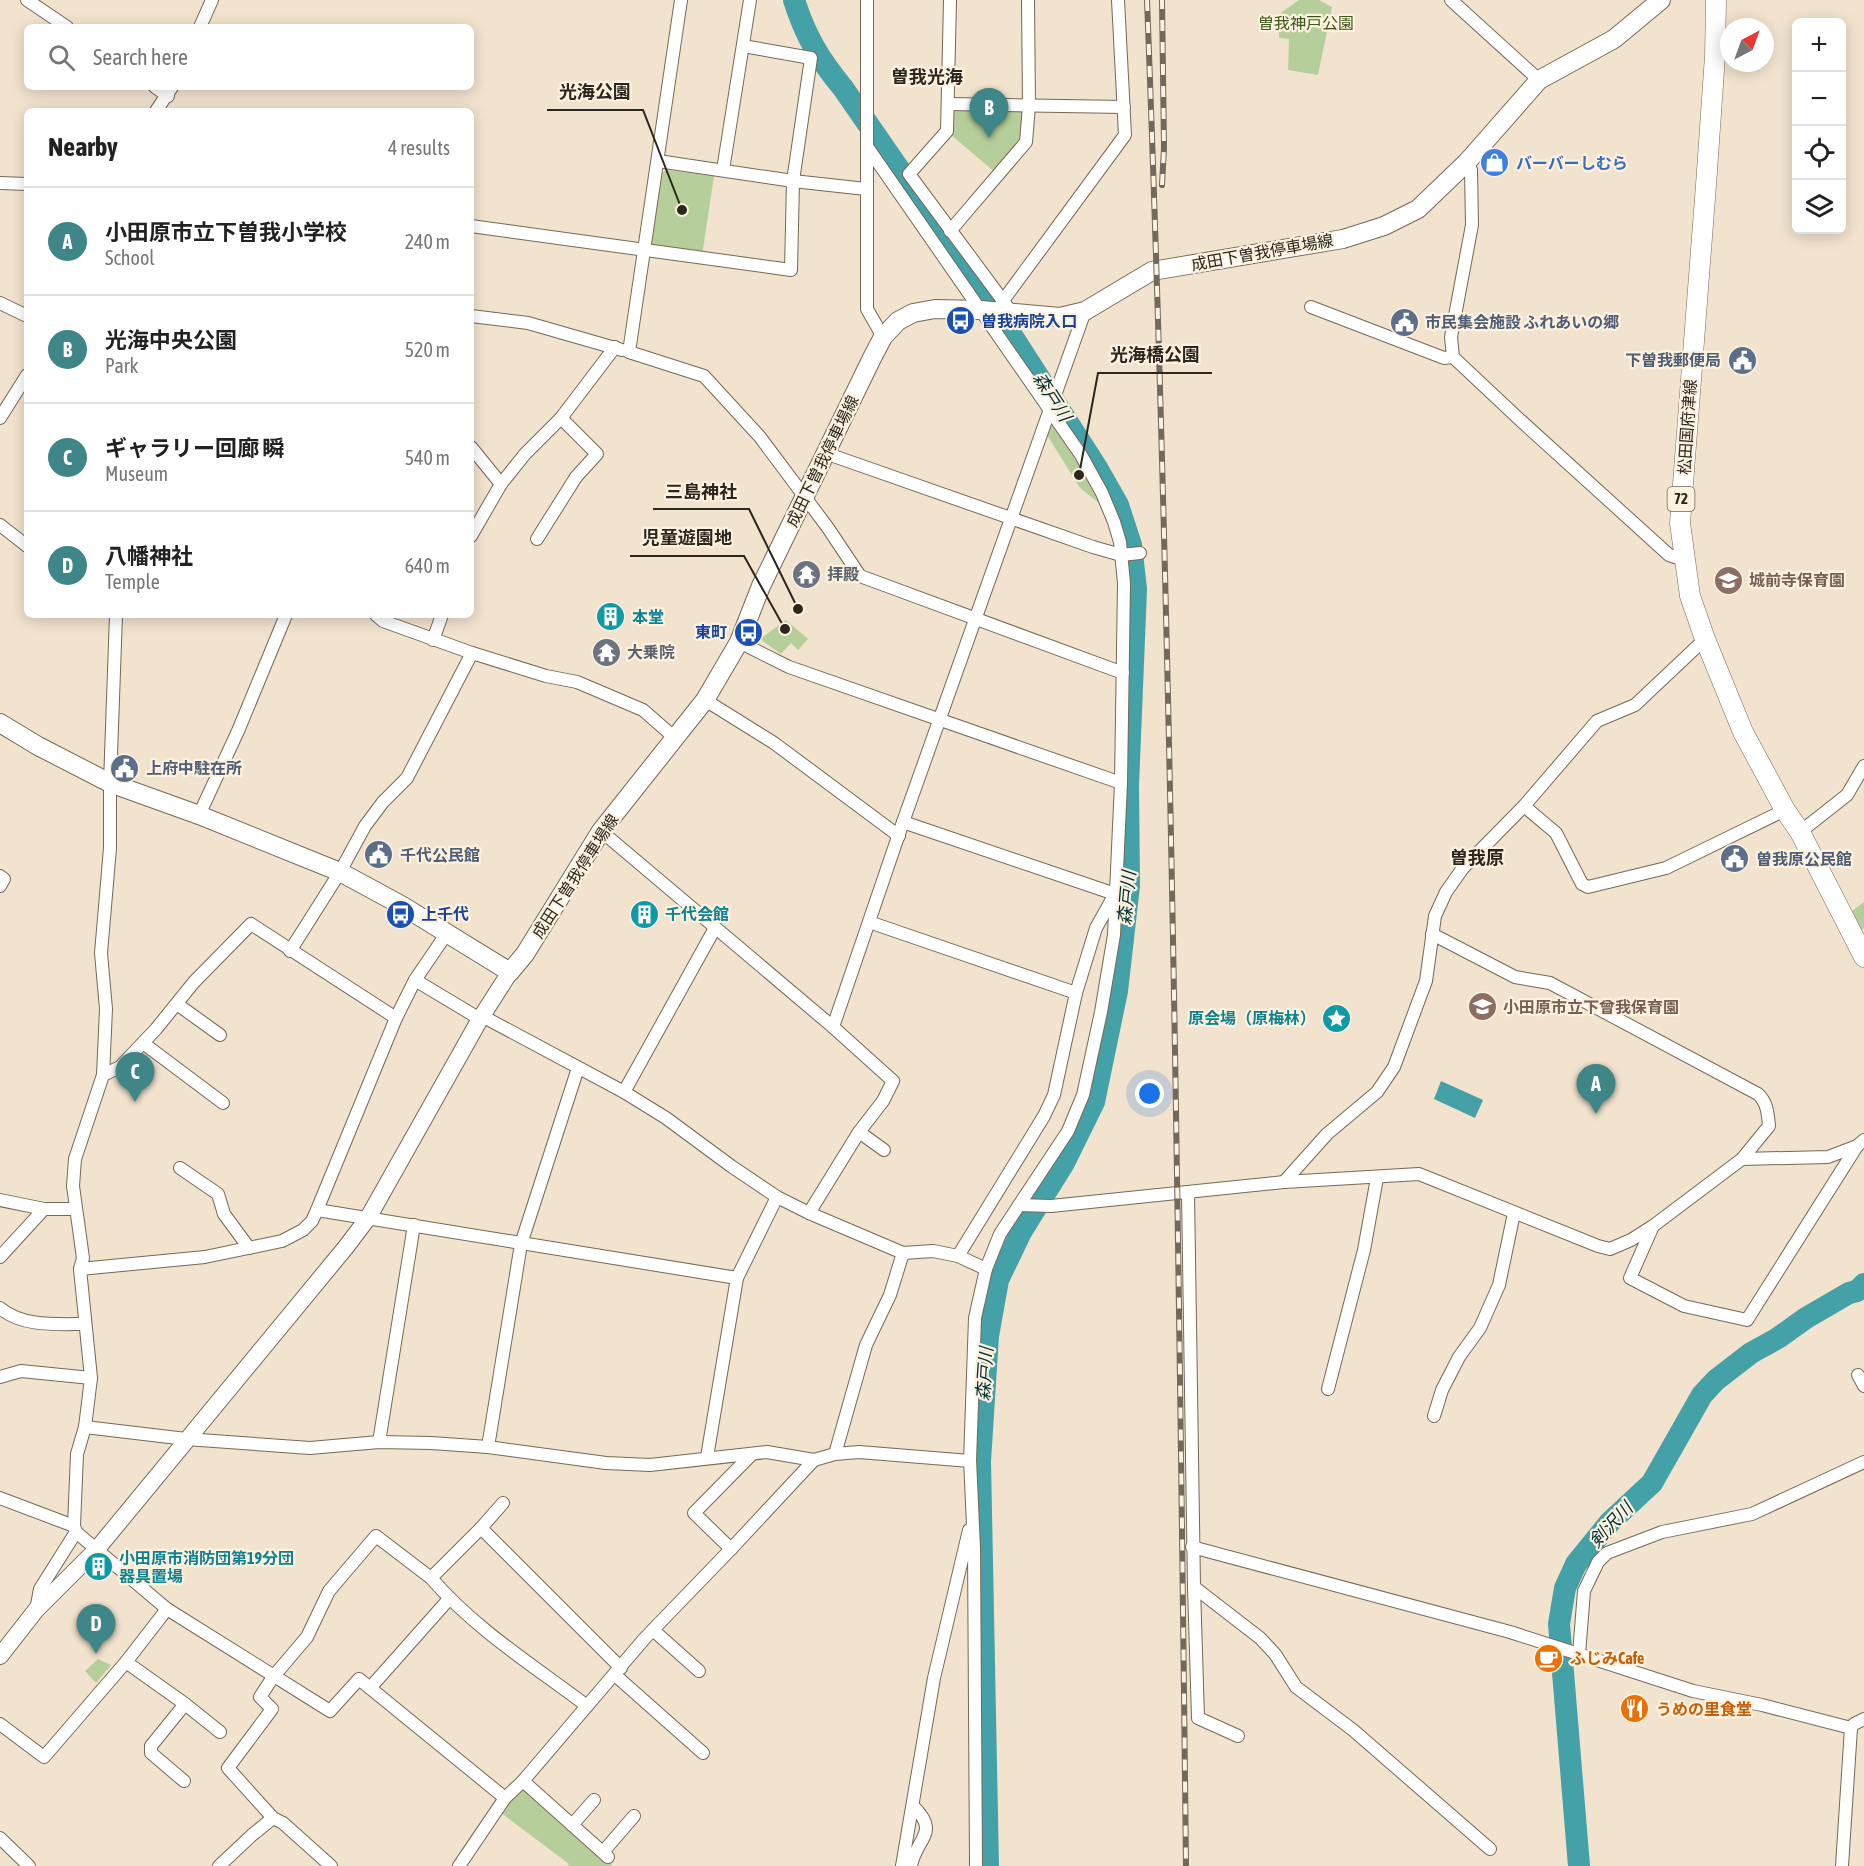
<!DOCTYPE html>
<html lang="en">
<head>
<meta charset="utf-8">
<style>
  body { margin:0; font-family:"Asap Condensed","Noto Sans JP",sans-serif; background:#f2f2f2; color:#222 }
  .controls { position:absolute; right:18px; top:18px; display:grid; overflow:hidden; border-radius:9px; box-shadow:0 3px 15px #0003 }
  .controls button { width:54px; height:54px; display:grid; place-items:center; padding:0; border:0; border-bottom:2px solid #e0e0e0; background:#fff; color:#222; font:30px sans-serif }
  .compass { position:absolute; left:1720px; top:18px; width:54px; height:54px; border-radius:50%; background:#fff; box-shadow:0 3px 15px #0003; rotate:41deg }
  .you { position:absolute; left:1150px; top:1094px; width:21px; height:21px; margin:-15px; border:4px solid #fff; border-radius:50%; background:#1a73e8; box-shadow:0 0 0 9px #1a73e833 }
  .badge { display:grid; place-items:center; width:39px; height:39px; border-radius:50%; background:#3e8687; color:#fff; font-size:20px; font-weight:700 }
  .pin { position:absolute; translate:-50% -50px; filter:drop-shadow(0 2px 3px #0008) }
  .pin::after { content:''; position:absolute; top:32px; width:21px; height:18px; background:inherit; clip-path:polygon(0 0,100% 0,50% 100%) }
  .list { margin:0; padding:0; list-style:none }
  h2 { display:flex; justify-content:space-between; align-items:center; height:78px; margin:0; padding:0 24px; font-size:26px }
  h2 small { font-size:20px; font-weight:400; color:#767676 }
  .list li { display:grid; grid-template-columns:39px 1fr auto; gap:18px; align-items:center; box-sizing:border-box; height:108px; padding:0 24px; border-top:2px solid #e0e0e0 }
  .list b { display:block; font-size:22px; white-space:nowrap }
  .list p { margin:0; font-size:20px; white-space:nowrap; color:#767676 }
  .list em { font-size:20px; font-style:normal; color:#767676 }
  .icon { flex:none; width:33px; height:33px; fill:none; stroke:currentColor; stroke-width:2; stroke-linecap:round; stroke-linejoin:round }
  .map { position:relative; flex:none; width:1864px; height:1866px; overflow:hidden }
  .search { position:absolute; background:#fff; box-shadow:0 3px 15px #0003; left:24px; top:24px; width:450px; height:66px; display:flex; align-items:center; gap:15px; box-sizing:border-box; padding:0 21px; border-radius:9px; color:#767676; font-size:22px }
  .panel { position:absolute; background:#fff; box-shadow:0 3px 15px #0003; left:24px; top:108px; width:450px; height:510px; border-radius:9px }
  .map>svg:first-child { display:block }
  .green { fill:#b6cf9a }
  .water { fill:#44a1a7 }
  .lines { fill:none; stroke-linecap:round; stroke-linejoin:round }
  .river { stroke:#44a1a7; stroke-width:22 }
  .minor-casing { stroke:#756855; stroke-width:14 }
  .tertiary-casing { stroke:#756855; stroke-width:18 }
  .secondary-casing { stroke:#756855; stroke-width:20 }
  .primary-casing { stroke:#756855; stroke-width:21 }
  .minor { stroke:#fff; stroke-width:12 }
  .tertiary { stroke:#fff; stroke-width:16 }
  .secondary { stroke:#fff; stroke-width:18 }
  .primary { stroke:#fff; stroke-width:20 }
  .rail-casing { stroke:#71695c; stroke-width:6 }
  .rail { stroke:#fdf1e0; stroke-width:4; stroke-dasharray:11; stroke-linecap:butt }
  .labels { text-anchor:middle; stroke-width:4.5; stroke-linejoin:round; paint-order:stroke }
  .shield { fill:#fdf1e0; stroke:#6a6358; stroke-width:1.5 }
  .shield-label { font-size:15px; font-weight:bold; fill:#2b261e }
  .park-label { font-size:16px; fill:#3d5718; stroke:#fdf1e0 }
  .shop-label { font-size:16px; font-weight:bold; fill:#366cbe; stroke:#fdf1e0; text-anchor:start }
  .street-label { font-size:16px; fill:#2b261e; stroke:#fdf1e0 }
  .transit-label { font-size:16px; font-weight:bold; fill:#164399; stroke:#fdf1e0; text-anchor:start }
  .service-label { font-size:16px; font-weight:bold; fill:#4e5e75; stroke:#fdf1e0; text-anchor:start }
  .worship-label { font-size:16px; font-weight:bold; fill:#5b616d; stroke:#fdf1e0; text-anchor:start }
  .education-label { font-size:16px; font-weight:bold; fill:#785e54; stroke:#fdf1e0; text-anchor:start }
  .culture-label { font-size:16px; font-weight:bold; fill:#0d838f; stroke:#fdf1e0; text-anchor:start }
  .food-label { font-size:16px; font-weight:bold; fill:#c56008; stroke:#fdf1e0; text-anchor:start }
  .neighbourhood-label { font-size:18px; font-weight:bold; fill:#2b261e; stroke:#fdf1e0 }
  .water-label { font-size:18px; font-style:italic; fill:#013032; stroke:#fdf1e0 }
  .leader { fill:none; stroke:#2b261e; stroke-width:2 }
  .callout-dot { fill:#2b261e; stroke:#fdf1e0; stroke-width:2 }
  .callout-label { font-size:18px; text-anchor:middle; font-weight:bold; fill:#2b261e; stroke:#fdf1e0; stroke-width:4.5; stroke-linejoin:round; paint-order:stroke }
</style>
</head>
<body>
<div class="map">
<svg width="1864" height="1866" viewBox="0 0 1864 1866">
  <rect width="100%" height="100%" fill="#f2e3ce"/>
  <g class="green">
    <path d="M1299 0H1319L1332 7 1318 75 1288 70 1289 39 1279 38V14Z"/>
    <path d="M951 107 1026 109 1024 141 996 173 951 135Z"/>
    <path d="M666 170 714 176 702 256 651 245 662 173Z"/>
    <path d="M1052 421 1078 457 1104 507 1080 488 1047 435Z"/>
    <path d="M786 620 808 639 798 650 791 643 781 654 760 639Z"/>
    <path d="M1864 902V928L1857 934 1848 914Z"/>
    <path d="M98 1659 111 1665 96 1683 85 1671Z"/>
    <path d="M524 1788 613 1866H568L569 1864 501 1813 520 1789Z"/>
  </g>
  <path class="water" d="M1441 1081 1483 1100 1475 1118 1434 1099Z"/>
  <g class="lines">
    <g class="river">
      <path d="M794 0C806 37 819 59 843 88L986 295 1097 468 1118 505 1131 545 1136 589 1128 786 1129 886 1117 991 1094 1102 1064 1163 1021 1232 998 1280 988 1336 980 1461 988 1866"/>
      <path d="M1579 1866 1559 1624 1565 1588 1576 1564 1610 1522 1652 1483 1702 1395 1716 1380 1751 1353 1778 1338 1806 1318 1849 1293 1857 1291 1864 1284"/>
    </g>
    <defs>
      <g id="minor">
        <path d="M27 0 67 27"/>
        <path d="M681 0 629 352 704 376 760 437 828 528 860 576 1123 673"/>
        <path d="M867 0V309L883 337"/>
        <path d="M950 0 947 131 909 174 1012 313"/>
        <path d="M1451 0 1539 80"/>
        <path d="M200 27 212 0"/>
        <path d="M155 87 168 96"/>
        <path d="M949 104 1124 107"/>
        <path d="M156 111 172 87"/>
        <path d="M658 161 793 181 866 189"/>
        <path d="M1467 162 1471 170 1472 225 1451 337 1453 357 1519 419 1669 555 1684 560"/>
        <path d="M723 170 750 0"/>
        <path d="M0 183 27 184"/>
        <path d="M471 226 791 270 793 181 811 58 743 46"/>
        <path d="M950 231 1026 142 1029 106 1028 0"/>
        <path d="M1002 302 1125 135 1118 0"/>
        <path d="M0 303 27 316"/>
        <path d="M1311 307 1444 358 1453 357"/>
        <path d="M471 316 528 323 622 350"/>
        <path d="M0 418 27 375"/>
        <path d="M471 447 501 484"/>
        <path d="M825 453 1093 547 1121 555 1140 553"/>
        <path d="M0 525 27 546"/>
        <path d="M471 536 501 484 525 454 561 418 615 347"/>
        <path d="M537 539 576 477 597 454 561 418"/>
        <path d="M376 615 383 621 472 653 546 676 577 682 643 710 675 738"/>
        <path d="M433 640 442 615"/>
        <path d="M739 642 789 667 1121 783"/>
        <path d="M705 700 774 743 899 836"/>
        <path d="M1524 806 1556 833 1582 884 1588 887 1666 868 1785 810"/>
        <path d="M199 815 238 731 286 615"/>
        <path d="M903 822 1115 894 1096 928 1076 993 1054 1095 1044 1116 958 1256"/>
        <path d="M601 831 833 1027 903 822 1085 311"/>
        <path d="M1800 832 1847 795 1864 766"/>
        <path d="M0 876 4 879 0 886"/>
        <path d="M869 922 1076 993"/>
        <path d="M1432 934 1515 977 1550 983 1758 1094C1767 1102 1768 1114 1769 1126L1742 1159"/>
        <path d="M290 951 340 872 365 826 383 802 407 778 472 653"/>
        <path d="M415 980 480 1019"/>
        <path d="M177 1004 220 1035"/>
        <path d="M482 1016 624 1092 666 1118 731 1166 777 1197 809 1213 903 1253 933 1251 958 1256 986 1269"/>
        <path d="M143 1043 223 1103"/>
        <path d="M103 1075 120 1067 156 1029 194 982 251 924 396 1018"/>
        <path d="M624 1092 715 928"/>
        <path d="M859 1132 884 1150"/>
        <path d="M180 1168 218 1194 224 1214 249 1248"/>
        <path d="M1284 1182 1327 1134 1377 1092 1394 1067 1426 981 1435 916 1446 892 1463 868 1524 806 1597 721 1635 705 1705 639"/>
        <path d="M1188 1192 1194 1587 1260 1638 1275 1654 1296 1687 1353 1730 1490 1849"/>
        <path d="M0 1200 44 1209H75"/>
        <path d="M1019 1205 1051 1206 1284 1182 1419 1174 1598 1246 1610 1249 1631 1240 1653 1226 1742 1159 1828 1157 1857 1146 1864 1140"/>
        <path d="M317 1210 737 1278"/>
        <path d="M809 1213 859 1132 883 1101 893 1081 833 1027"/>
        <path d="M1653 1226 1630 1278 1684 1306 1747 1320 1857 1146"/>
        <path d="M0 1257 44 1209"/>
        <path d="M80 1269 205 1257 282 1241 303 1230 312 1221 317 1210 396 1018 415 980 447 933"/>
        <path d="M0 1308C22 1327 57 1324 85 1324"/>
        <path d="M1858 1375 1864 1386"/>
        <path d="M0 1377 21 1371 91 1378"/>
        <path d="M1328 1389 1364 1250 1377 1178"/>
        <path d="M1434 1416 1442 1390 1459 1357 1480 1328 1499 1285 1514 1213"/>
        <path d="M85 1427 186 1439 310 1448 379 1442 431 1443 488 1447 606 1463 650 1465 767 1452 814 1460 835 1454 859 1452 970 1461 975 1318 986 1269 1000 1234 1068 1131 1083 1095 1101 1012 1114 935 1121 783 1124 583 1120 542 1114 522 1102 493 1081 455 868 148"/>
        <path d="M379 1442 414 1225"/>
        <path d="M488 1447 521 1244 578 1068"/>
        <path d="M835 1454 866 1345 890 1295 903 1253"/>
        <path d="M707 1457 737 1278 777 1197"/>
        <path d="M970 1459 974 1548 976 1866"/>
        <path d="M0 1498 74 1526"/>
        <path d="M481 1528 621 1668"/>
        <path d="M76 1532 167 1609 330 1711 359 1679 505 1798"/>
        <path d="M1192 1547 1510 1632 1693 1691 1762 1705 1851 1728"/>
        <path d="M731 1549 694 1513 752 1454"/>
        <path d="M431 1578C475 1629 534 1666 587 1706"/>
        <path d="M1194 1587 1198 1718 1238 1736"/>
        <path d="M36 1610 40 1589 76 1532 74 1526 77 1454 85 1427 91 1378 80 1269 83 1258 73 1186 75 1159 103 1075 106 1009 101 953 110 848V783L116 615"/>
        <path d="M653 1630 699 1671"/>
        <path d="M1579 1654 1584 1591 1598 1562 1607 1553 1662 1532 1752 1514 1864 1462"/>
        <path d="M126 1662 185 1704 220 1732"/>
        <path d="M615 1675 703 1753"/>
        <path d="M370 1688 449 1599"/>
        <path d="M0 1724 44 1757 126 1662 167 1609"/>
        <path d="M184 1781 151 1753V1746L185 1704"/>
        <path d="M523 1781 608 1857"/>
        <path d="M572 1825 594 1800"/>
        <path d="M0 1838 29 1866"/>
        <path d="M603 1852 634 1816"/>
        <path d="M219 1866 252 1835 273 1818"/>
        <path d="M331 1866 283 1823 273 1818 228 1768 272 1709 260 1697 273 1677 307 1637 329 1591 376 1536 431 1578 481 1528 503 1503"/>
        <path d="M459 1866 505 1798 523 1781 645 1638 731 1549 814 1460"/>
        <path d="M902 1866 934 1678 969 1530"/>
        <path d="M911 1866C916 1838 941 1833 913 1806"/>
        <path d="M1842 1866 1851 1728 1854 1724 1864 1719"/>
      </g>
      <path id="tertiary" d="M0 1656 36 1610 97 1549 346 1247 368 1218 480 1019 510 972"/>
      <path id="secondary" d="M0 723 38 746 110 783 199 815 340 872 401 905 510 972 525 954 601 831 705 700 739 642 761 586 872 358 883 337 898 321 913 313 935 309 981 310 1060 317 1085 311 1152 271 1343 239 1384 226 1418 209 1467 162 1539 80 1614 39 1661 0"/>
      <path id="primary" d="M1716 0 1715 56 1706 185 1680 523 1690 596 1705 639 1743 732 1785 810 1800 832 1864 957"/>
    </defs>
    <use href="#minor" class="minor-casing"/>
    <use href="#tertiary" class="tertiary-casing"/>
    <use href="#secondary" class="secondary-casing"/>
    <use href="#primary" class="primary-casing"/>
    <use href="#minor" class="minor"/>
    <use href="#tertiary" class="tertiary"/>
    <use href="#secondary" class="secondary"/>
    <use href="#primary" class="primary"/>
    <defs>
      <g id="rail">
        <path d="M1147 0C1171 622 1179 1244 1186 1866"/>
        <path d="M1162 185 1164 148 1162 0"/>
      </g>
    </defs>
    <use href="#rail" class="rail-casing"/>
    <use href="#rail" class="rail"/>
  </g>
  <defs>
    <symbol id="shop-disc" viewBox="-11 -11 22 22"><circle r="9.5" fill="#3f7fe0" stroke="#fdf1e0"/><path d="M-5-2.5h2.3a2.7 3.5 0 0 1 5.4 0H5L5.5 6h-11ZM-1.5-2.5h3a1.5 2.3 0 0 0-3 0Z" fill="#fff"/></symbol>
    <symbol id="bus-disc" viewBox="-11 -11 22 22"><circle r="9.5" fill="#1a4fb4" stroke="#fdf1e0"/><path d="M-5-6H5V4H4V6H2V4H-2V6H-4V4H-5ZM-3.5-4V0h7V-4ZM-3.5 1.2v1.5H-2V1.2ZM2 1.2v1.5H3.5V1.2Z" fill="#fff"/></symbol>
    <symbol id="civic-disc" viewBox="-11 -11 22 22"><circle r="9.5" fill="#5c6f8a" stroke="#fdf1e0"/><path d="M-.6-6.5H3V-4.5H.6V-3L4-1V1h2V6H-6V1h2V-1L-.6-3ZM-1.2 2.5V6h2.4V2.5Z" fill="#fff"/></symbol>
    <symbol id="temple-disc" viewBox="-11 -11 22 22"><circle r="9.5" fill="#6b7280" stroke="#fdf1e0"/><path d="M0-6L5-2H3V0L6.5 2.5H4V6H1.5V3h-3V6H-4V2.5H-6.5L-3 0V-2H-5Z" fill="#fff"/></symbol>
    <symbol id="school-disc" viewBox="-11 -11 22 22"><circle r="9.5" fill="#8d6e63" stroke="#fdf1e0"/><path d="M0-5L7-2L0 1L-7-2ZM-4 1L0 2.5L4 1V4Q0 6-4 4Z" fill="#fff"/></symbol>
    <symbol id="building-disc" viewBox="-11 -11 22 22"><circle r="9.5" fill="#0f9aa8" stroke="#fdf1e0"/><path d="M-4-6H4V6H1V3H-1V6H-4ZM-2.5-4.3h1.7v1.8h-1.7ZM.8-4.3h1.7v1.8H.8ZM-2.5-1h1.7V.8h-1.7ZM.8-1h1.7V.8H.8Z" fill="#fff"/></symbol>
    <symbol id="sight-disc" viewBox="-11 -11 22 22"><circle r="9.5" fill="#0f9aa8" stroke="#fdf1e0"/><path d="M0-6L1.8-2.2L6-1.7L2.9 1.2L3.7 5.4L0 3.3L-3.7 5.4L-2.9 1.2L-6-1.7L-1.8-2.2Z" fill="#fff"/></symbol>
    <symbol id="cafe-disc" viewBox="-11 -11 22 22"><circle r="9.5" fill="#e8710a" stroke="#fdf1e0"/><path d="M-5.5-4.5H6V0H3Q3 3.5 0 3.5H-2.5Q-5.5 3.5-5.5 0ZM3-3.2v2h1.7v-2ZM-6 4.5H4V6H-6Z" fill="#fff"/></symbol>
    <symbol id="restaurant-disc" viewBox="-11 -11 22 22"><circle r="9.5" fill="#e8710a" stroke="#fdf1e0"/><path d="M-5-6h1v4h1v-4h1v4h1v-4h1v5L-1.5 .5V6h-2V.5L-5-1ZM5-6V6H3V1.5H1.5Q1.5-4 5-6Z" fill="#fff"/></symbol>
  </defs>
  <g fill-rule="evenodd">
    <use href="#shop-disc" x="1478" y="146" width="33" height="33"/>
    <use href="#bus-disc" x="944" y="304" width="33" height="33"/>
    <use href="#civic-disc" x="1388" y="306" width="33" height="33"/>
    <use href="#civic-disc" x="1726" y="344" width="33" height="33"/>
    <use href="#temple-disc" x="790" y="558" width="33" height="33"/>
    <use href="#school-disc" x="1712" y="564" width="33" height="33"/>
    <use href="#building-disc" x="594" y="600" width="33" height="33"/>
    <use href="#bus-disc" x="732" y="616" width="33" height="33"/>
    <use href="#temple-disc" x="590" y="636" width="33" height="33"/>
    <use href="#civic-disc" x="108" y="752" width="33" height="33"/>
    <use href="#civic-disc" x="362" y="838" width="33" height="33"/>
    <use href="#civic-disc" x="1718" y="842" width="33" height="33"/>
    <use href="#bus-disc" x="384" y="898" width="33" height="33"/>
    <use href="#building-disc" x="628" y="898" width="33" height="33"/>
    <use href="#school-disc" x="1466" y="990" width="33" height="33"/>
    <use href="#sight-disc" x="1320" y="1002" width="33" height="33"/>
    <use href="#building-disc" x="82" y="1550" width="33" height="33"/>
    <use href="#cafe-disc" x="1532" y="1642" width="33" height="33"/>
    <use href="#restaurant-disc" x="1618" y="1692" width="33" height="33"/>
  </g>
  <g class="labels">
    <rect class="shield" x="1667.5" y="487" width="27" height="24" rx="4.5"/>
    <g class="shield-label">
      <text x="1681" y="504">72</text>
    </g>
    <g class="park-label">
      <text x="1306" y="29">曽我神戸公園</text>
    </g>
    <g class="shop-label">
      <text x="1516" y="169">バーバーしむら</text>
    </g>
    <g class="street-label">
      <text transform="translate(1262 252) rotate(-10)" y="6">成田下曽我停車場線</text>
      <text transform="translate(1687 427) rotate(-86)" y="6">松田国府津線</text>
      <text transform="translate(822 461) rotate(-64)" y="6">成田下曽我停車場線</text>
      <text transform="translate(575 876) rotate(-57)" y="6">成田下曽我停車場線</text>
    </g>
    <g class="transit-label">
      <text x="981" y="327">曽我病院入口</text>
      <text x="727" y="638" text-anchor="end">東町</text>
      <text x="421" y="920">上千代</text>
    </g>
    <g class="service-label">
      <text x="1425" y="328">市民集会施設 ふれあいの郷</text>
      <text x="1721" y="366" text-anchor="end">下曽我郵便局</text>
      <text x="146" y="774">上府中駐在所</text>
      <text x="400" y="861">千代公民館</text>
      <text x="1756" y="865">曽我原公民館</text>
    </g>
    <g class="worship-label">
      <text x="827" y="580">拝殿</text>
      <text x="627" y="658">大乗院</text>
    </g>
    <g class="education-label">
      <text x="1749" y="586">城前寺保育園</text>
      <text x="1503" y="1013">小田原市立下曾我保育園</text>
    </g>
    <g class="culture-label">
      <text x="632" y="623">本堂</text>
      <text x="665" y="920">千代会館</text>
      <text x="1316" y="1024" text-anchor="end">原会場（原梅林）</text>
      <text x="119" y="1564">小田原市消防団第19分団<tspan x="119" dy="18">器具置場</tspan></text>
    </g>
    <g class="food-label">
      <text x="1570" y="1664">ふじみCafe</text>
      <text x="1656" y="1715">うめの里食堂</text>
    </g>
    <g class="neighbourhood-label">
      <text x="927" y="83">曽我光海</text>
      <text x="1477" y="864">曽我原</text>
    </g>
    <g class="water-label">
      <text transform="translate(1052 397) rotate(57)" y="6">森戸川</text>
      <text transform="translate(1127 898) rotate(-85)" y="6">森戸川</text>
      <text transform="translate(985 1374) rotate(-86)" y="6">森戸川</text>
      <text transform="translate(1611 1525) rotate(-47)" y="6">剣沢川</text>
    </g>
  </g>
  <path class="leader" d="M682 210L643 110H547M1079 475L1098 373H1212M798 609L749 509H653M785 629L744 556H630"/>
  <g class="callout-dot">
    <circle cx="682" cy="210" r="6"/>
    <circle cx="1079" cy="475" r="6"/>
    <circle cx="798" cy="609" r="6"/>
    <circle cx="785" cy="629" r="6"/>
  </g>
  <g class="callout-label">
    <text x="595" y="98">光海公園</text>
    <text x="1155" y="361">光海橋公園</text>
    <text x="701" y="498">三島神社</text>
    <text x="687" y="544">児童遊園地</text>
  </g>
</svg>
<div class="controls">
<button>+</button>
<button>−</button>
<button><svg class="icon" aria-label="locate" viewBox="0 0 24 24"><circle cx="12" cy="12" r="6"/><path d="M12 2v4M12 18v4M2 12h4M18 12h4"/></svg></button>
<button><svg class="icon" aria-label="layers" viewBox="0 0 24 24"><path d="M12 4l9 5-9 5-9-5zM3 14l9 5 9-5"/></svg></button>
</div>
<svg class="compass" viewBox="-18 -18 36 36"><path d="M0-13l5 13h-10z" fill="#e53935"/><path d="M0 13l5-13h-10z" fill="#767676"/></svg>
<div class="you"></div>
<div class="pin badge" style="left:1596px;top:1114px">A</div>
<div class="pin badge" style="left:989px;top:138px">B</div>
<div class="pin badge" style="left:135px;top:1102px">C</div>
<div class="pin badge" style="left:96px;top:1654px">D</div>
<div class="search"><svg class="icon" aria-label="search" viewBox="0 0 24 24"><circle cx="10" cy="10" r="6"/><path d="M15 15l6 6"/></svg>Search here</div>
<section class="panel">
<h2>Nearby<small>4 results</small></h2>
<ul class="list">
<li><span class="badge">A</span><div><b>小田原市立下曽我小学校</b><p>School</p></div><em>240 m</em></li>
<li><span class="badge">B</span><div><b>光海中央公園</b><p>Park</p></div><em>520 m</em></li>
<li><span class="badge">C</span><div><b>ギャラリー回廊 瞬</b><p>Museum</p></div><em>540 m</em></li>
<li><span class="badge">D</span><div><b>八幡神社</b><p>Temple</p></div><em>640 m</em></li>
</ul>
</section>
</div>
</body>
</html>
